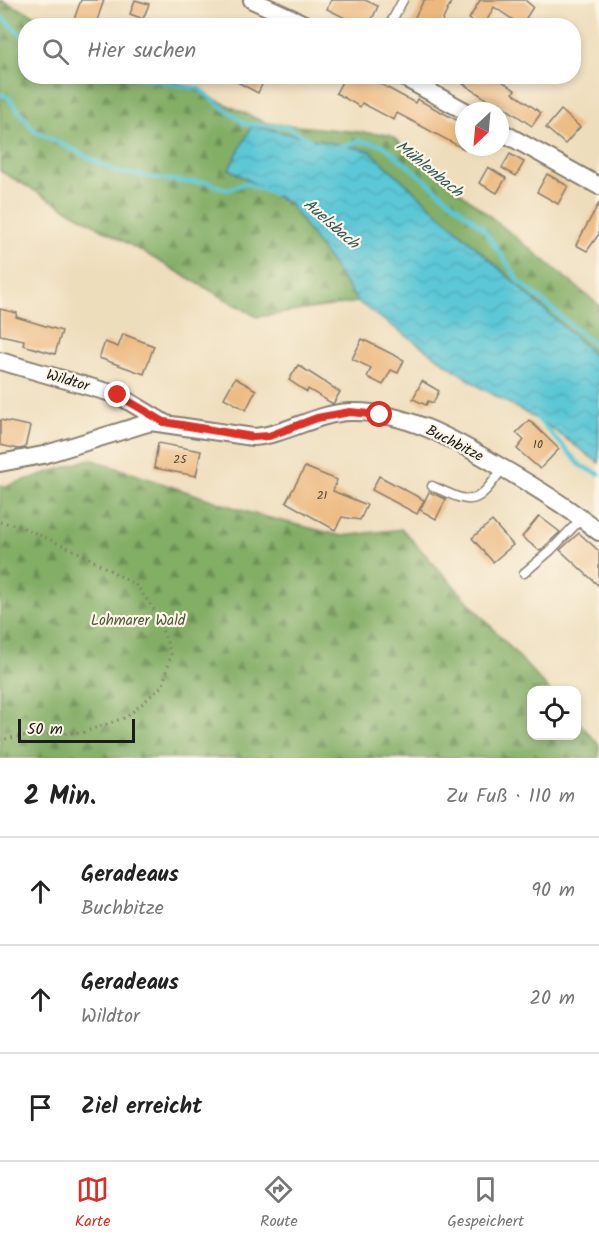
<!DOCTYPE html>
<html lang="de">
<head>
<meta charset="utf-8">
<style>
  body { margin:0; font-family:Kalam,sans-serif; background:#f2f2f2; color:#222 }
  .controls { position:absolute; right:18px; bottom:18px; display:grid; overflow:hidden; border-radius:12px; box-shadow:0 3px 9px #0003 }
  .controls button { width:54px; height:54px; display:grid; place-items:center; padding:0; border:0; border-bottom:2px solid #e0e0e0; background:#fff; color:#222; font:30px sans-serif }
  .compass { position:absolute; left:455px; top:102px; width:54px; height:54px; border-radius:50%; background:#fff; box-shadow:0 3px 9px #0003; rotate:206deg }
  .scale { position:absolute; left:18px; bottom:15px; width:117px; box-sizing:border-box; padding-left:6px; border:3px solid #1c1c1c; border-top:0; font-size:16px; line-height:21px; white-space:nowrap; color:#1c1c1c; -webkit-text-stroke:4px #fcf5e5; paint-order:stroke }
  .stop { position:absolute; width:18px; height:18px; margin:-14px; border:4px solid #d93025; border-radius:50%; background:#fff }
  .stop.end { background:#d93025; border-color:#fff; box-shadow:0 2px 6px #0008 }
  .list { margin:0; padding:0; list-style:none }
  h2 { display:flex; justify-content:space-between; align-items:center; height:78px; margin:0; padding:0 24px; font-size:26px }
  h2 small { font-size:20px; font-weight:400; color:#767676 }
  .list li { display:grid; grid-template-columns:39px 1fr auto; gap:18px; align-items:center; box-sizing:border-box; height:108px; padding:0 24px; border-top:2px solid #e0e0e0 }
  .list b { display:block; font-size:22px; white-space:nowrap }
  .list p { margin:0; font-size:20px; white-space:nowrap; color:#767676 }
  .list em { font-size:20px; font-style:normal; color:#767676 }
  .icon { flex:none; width:33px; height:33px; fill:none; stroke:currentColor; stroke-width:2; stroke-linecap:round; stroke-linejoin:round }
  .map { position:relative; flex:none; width:599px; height:758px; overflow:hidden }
  .search { position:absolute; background:#fff; box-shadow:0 3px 9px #0003; left:18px; right:18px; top:18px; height:66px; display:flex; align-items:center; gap:15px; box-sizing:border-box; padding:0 21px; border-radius:24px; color:#767676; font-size:22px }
  .sheet { height:402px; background:#fff }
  nav { display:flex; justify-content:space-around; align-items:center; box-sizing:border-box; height:84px; border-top:2px solid #e0e0e0; background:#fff; font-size:16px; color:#767676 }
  nav a { display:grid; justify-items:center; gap:3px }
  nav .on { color:#d93025 }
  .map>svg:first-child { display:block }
  .forest { fill:url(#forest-firs); stroke:#506541; stroke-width:1.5 }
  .water { fill:url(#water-waves); stroke:#3c7279; stroke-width:1.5 }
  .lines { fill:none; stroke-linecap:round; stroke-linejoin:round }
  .stream { stroke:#5cc7d6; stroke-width:4.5 }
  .building { fill:#ecb87e }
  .lane-casing { stroke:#857c6c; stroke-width:11 }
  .street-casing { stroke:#857c6c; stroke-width:20 }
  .path { stroke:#857c6c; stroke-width:3; stroke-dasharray:1.5 4.5; stroke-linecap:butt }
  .lane { stroke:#fff; stroke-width:8 }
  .street { stroke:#fff; stroke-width:16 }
  .route { stroke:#d93025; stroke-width:8 }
  .labels { text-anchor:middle; stroke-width:4.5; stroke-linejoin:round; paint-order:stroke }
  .number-label { font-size:12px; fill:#504334 }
  .street-label { font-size:15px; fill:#1c1c1c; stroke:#fcf5e5 }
  .park-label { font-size:15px; fill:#4c593b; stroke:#fcf5e5 }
  .water-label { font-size:16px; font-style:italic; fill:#32585d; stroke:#fcf5e5 }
</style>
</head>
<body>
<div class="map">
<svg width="599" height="758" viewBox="0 0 599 758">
  <defs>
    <pattern id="forest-firs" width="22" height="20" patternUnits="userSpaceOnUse" patternTransform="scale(1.5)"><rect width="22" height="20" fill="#83ae66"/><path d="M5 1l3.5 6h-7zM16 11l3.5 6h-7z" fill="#6a8d53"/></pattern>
    <pattern id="water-waves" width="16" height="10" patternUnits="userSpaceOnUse" patternTransform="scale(1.5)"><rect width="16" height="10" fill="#5cc7d6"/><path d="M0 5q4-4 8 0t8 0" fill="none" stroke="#4faab7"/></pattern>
  </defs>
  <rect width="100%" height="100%" fill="#fcf5e5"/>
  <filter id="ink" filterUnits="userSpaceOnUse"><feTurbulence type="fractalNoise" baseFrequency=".0167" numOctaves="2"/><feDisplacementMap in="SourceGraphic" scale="12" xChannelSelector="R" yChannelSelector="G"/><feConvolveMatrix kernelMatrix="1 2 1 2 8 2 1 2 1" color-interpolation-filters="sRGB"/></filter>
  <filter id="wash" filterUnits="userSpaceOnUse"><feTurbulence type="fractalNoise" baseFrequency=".008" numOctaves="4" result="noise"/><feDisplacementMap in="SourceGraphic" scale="24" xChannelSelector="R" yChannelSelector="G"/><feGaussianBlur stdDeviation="1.35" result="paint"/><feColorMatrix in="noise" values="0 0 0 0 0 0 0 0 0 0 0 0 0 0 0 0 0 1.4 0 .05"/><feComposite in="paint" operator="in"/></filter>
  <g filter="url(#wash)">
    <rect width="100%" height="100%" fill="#edb"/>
    <g class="forest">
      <path d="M0 0 57 25 26 26V76L167 77 266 123 390 135 599 305V359L370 151 229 169 290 204 358 302 257 317 0 171Z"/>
      <path d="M90 459 250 513 342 536 402 529 549 690H532V736H576L577 720 599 745V758H0V485L7 486Z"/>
    </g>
    <path class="water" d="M252 126 370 151 599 359V463L547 425 480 387 358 302 290 204 229 169Z"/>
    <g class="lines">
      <g class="stream">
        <path d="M0 16 26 39"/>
        <path d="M134 76 199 89 245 124 287 127 310 140"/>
        <path d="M0 94 8 97 35 131 118 172 184 182H206L228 190 245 183 274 194"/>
        <path d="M339 147 359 141 383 145 482 227 520 282 599 349"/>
        <path d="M537 418 581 466 599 474"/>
      </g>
    </g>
    <g id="blocks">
      <g class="building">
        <path d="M81 0H104L95 26H82L73 22Z"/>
        <path d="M135 0 149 4 143 19 130 14Z"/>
        <path d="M331 0H365L378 6 369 26H361L327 9Z"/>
        <path d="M424 0H452L440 26H410Z"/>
        <path d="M480 0H525L533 7 523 23 520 21 519 24 494 7 484 26H481L469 19Z"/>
        <path d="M226 76H266L258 93Z"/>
        <path d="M345 76H377L375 81 415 103 417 99 464 124V149L397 113 394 120 362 103 360 107 336 93Z"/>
        <path d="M451 76H494L515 90 513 93 541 113 532 126 504 107 503 108 491 101V102Z"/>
        <path d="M561 110 580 127 565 144 546 128Z"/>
        <path d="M510 154 524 162 516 176 502 168Z"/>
        <path d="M488 167 506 178 497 193 479 183Z"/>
        <path d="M547 174 568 186 558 204 537 192Z"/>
        <path d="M599 203V234L587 251 576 245Z"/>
        <path d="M0 309 17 313 16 317 62 331 55 354 23 345 24 340 0 335Z"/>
        <path d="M123 334 154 346 144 374 99 358 105 342 118 347Z"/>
        <path d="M362 339 404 360 398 373 391 370 383 385 367 377 371 368 352 359Z"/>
        <path d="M298 365 340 392 333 404 308 389 307 392 289 380Z"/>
        <path d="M235 378 256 390 246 410 224 398Z"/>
        <path d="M422 381 439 391 433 403 428 401 426 405 413 399Z"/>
        <path d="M0 420 30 426 25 448 18 449 0 445Z"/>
        <path d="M529 420 559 449 540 469 517 449 524 440 516 433Z"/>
        <path d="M158 443 201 451 196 476 154 468Z"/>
        <path d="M305 467 337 480 333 491 367 505 360 520 342 517 335 530 286 502Z"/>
        <path d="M379 476 424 500 417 514 372 490Z"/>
        <path d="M429 492 446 499 436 519 420 510Z"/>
        <path d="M539 516 560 532 540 551 522 537Z"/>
        <path d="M492 521 513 545 493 562 472 538Z"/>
        <path d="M579 533 599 551V586L560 550Z"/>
      </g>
    </g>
  </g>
  <g filter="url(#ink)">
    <use href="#blocks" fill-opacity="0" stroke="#857c6c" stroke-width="1.5"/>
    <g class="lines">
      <defs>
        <g id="lane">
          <path d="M389 26 403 0"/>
          <path d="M432 486C474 505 475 507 503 468"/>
          <path d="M524 573 550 551 582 518"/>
        </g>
        <g id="street">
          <path d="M252 0 309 26"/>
          <path d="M401 76 465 111"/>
          <path d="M500 131 599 186"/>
          <path d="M0 361 118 395 163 422"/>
          <path d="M0 463 43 455 151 422 253 437C286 435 316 413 350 412 403 410 455 440 499 466 534 486 568 507 599 532"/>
        </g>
      </defs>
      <use href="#lane" class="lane-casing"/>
      <use href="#street" class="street-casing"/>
      <path class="path" d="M0 522 17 525 82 554 137 586 157 614 171 654 163 685 127 717 84 732 16 737 0 740"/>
      <use href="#lane" class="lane"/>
      <use href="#street" class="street"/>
    </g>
  </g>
  <g class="lines" filter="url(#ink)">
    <path class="route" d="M118 395 164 422 253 437 269 436 317 418 350 412 380 415"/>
  </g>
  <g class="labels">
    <g class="number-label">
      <text x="538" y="448">10</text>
      <text x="180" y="463">25</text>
      <text x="322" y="499">21</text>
    </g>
    <g class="street-label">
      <text transform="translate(68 380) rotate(16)" y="5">Wildtor</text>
      <text transform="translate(455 443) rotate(27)" y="5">Buchbitze</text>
    </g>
    <g class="park-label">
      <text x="138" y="625">Lohmarer Wald</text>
    </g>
    <g class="water-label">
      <text transform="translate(430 168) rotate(39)" y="6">Mühlenbach</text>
      <text transform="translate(332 223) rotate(41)" y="6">Auelsbach</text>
    </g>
  </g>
</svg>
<div class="controls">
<button><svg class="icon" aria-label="locate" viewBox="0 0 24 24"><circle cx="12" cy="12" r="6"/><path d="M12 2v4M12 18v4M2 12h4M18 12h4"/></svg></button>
</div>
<svg class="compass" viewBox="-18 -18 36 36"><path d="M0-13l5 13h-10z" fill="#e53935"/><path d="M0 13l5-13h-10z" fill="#767676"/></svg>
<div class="scale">50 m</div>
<div class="stop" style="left:380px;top:415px"></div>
<div class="stop end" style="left:118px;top:395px"></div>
<div class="search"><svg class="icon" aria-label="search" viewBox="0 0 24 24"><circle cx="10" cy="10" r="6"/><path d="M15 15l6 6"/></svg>Hier suchen</div>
</div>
<section class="sheet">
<h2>2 Min.<small>Zu Fuß · 110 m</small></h2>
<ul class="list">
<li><svg class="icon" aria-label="ahead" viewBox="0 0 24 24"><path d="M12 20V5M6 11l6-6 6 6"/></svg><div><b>Geradeaus</b><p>Buchbitze</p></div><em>90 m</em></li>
<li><svg class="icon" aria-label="ahead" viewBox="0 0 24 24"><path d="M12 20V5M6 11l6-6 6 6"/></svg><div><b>Geradeaus</b><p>Wildtor</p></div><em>20 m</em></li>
<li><svg class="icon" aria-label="arrive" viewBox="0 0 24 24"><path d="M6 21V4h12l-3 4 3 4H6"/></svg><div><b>Ziel erreicht</b></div></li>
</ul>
</section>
<nav>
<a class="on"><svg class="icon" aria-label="map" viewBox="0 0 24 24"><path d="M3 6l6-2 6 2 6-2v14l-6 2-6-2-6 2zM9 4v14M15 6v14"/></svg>Karte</a>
<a><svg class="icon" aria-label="directions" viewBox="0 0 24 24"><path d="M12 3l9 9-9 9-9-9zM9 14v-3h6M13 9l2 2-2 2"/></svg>Route</a>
<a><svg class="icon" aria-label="saved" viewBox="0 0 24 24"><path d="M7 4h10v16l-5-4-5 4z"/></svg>Gespeichert</a>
</nav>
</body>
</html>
